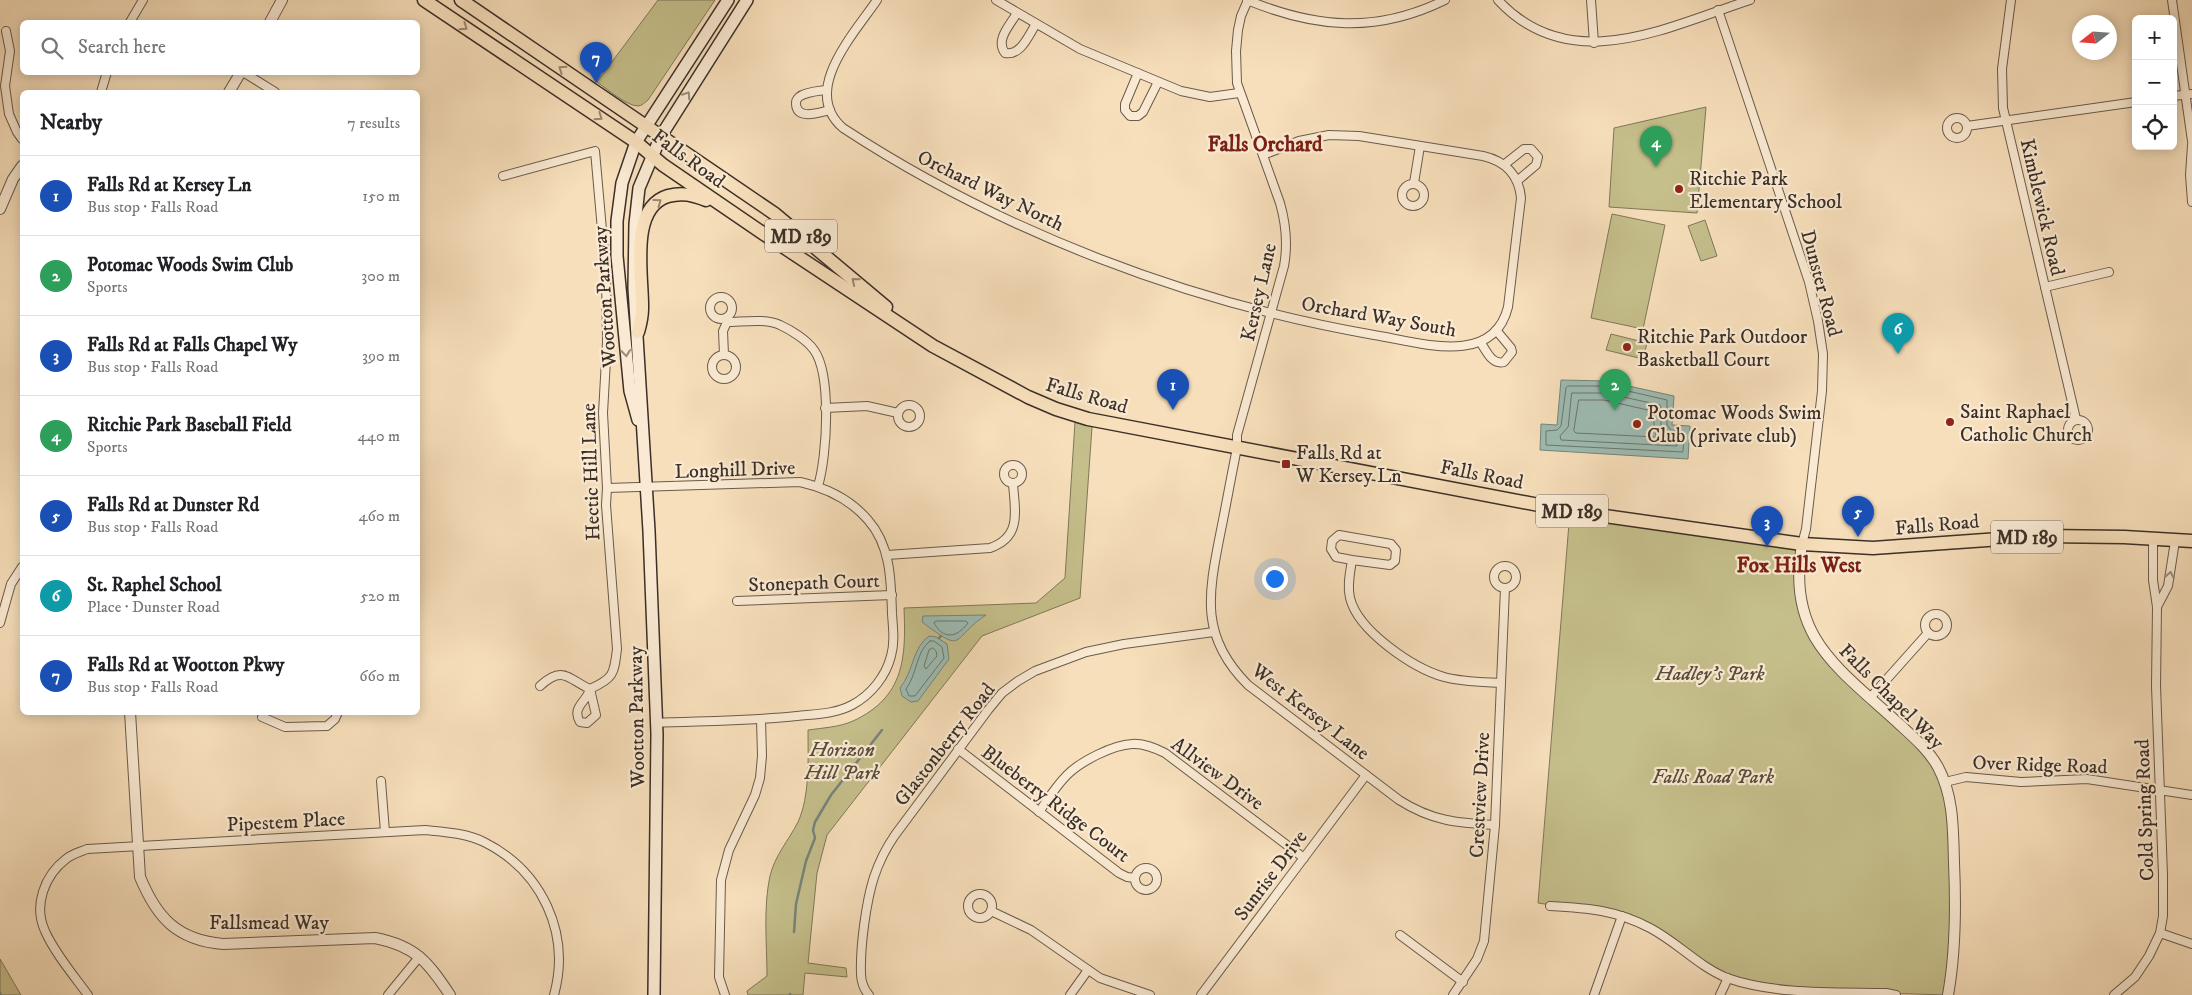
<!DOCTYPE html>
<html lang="en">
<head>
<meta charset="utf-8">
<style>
  body { margin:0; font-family:"IM FELL DW Pica",serif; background:#f2f2f2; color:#202124 }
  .controls { position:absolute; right:15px; top:15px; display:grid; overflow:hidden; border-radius:8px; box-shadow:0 2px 12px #0003 }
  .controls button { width:45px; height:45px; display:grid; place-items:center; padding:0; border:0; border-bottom:1px solid #e0e0e0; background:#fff; color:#202124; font:25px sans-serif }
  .compass { position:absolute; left:2072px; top:15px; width:45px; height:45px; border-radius:50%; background:#fff; box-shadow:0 2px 12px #0003; rotate:253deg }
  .you { position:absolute; left:1274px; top:578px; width:18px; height:18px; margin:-12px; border:4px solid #fff; border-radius:50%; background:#1a73e8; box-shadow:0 0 0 8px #1a73e833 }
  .badge { display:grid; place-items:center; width:32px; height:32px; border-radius:50%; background:#8f2418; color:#fff; font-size:16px; font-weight:700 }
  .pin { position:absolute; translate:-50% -41px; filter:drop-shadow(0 1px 2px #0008) }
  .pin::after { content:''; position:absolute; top:26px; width:18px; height:15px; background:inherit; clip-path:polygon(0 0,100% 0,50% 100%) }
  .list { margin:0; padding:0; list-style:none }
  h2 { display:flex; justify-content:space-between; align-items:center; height:65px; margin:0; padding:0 20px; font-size:21px }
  h2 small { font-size:16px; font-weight:400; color:#757577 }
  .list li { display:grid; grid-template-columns:32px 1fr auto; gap:15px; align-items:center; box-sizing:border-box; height:80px; padding:0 20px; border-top:1px solid #e0e0e0 }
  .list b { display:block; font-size:19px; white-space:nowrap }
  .list p { margin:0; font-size:16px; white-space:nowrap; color:#757577 }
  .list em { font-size:16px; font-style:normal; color:#757577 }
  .icon { flex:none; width:28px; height:28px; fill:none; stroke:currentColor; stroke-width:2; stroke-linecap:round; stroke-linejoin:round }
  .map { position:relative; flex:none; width:2192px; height:995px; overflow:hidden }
  .search { position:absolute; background:#fff; box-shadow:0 2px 12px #0003; left:20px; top:20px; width:400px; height:55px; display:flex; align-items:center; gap:12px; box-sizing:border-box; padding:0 18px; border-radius:8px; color:#757577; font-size:19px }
  .panel { position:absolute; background:#fff; box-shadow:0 2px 12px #0003; left:20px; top:90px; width:400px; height:625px; border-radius:8px }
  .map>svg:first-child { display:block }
  .green { fill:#c5bf8b; stroke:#807759 }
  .water { fill:#9dbcb3; stroke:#76847b }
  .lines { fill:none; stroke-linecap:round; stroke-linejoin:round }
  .shore { stroke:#6c766d; stroke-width:1 }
  .stream { stroke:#76847b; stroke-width:2.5 }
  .minor-casing { stroke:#6a5b4c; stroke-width:10 }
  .tertiary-casing { stroke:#6a5b4c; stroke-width:12 }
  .secondary-casing { stroke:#3b2f27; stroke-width:14 }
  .primary-casing { stroke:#3b2f27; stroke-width:15 }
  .minor { stroke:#faead3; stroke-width:8 }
  .tertiary { stroke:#faead3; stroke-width:10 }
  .secondary { stroke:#faead3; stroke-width:11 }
  .primary { stroke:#f7dfbb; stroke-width:12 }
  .oneway { stroke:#998771 }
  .oneway2 { stroke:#9a8c7d }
  .poi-dot { fill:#8f2418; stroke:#faead3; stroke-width:2 }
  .labels { text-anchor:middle; stroke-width:4.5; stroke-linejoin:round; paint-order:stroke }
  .shield { fill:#faead3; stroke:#74675b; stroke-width:1 }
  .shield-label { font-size:19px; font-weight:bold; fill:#3b2f27 }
  .street-label { font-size:20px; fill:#3b2f27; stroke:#faead3 }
  .poi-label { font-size:20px; fill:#3b2f27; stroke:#faead3; text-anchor:start }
  .park-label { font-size:20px; font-style:italic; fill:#574c3b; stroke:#faead3 }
  .neighbourhood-label { font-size:21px; font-weight:bold; fill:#7a1f14; stroke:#faead3 }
</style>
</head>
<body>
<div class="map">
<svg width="2192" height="995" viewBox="0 0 2192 995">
  <rect width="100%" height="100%" fill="#f7dfbb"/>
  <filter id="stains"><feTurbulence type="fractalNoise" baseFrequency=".004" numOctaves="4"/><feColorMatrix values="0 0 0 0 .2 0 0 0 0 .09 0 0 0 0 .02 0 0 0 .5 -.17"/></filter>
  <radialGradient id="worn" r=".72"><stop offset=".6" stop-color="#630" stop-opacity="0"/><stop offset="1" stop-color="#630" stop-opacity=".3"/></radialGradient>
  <g class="green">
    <path d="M658 0H715L648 100C645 102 642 106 638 106 627 106 607 89 597 82Z"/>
    <path d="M1706 107 1697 213 1609 207 1614 128Z"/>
    <path d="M1612 214 1665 225 1643 329 1591 318Z"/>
    <path d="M1705 220 1717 256 1701 261 1688 226Z"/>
    <path d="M1611 334 1647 343 1643 359 1606 350Z"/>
    <path d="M1075 422 1092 427 1080 598 982 636 827 835 817 873 808 963 846 968 847 977 805 973 803 995H748L747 991 767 976C767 944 763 908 770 876 775 855 789 840 798 822 810 796 808 758 808 730 822 728 840 727 853 721 905 697 906 657 904 608L1036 603 1065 578Z"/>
    <path d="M1570 511 1802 544 1798 582 1822 651 1937 765 1953 823 1948 995 1774 990 1728 978 1651 928 1622 916 1538 903Z"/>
    <path d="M0 959 21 995H0Z"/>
  </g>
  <g class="water">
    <path d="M1561 380 1606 381 1674 396 1672 425 1690 426 1688 459 1540 450 1541 424 1557 425Z"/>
    <path d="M986 615C950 639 966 655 922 622L923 616Z"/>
    <path d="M929 636 936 637 947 644 949 659 918 701 911 702 902 696 900 688C914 671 912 648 929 636Z"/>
  </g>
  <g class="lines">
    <g class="shore">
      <path d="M1568 386H1606L1667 400V425L1671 430 1684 432 1683 452 1546 445V431L1557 430 1561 426 1566 388Z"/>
      <path d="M1572 393H1605L1660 405C1666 422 1651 431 1677 437V446L1561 440 1560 436 1568 427Z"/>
      <path d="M1579 400H1604L1652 411 1656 437 1576 433 1574 431Z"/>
      <path d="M937 621H966L968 623C957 638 943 640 934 623Z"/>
      <path d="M930 641H934L942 647 944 658 915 696H909L906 689C917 675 916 651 930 641Z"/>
      <path d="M933 648 936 651 937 656 926 669 924 666 929 650Z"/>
    </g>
    <g class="stream">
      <path d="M939 638 941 636"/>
      <path d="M794 932 796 904 806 861 815 838 813 830 815 822 831 795 882 730"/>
      <path d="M0 993 1 995"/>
      <path d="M790 994V995"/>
    </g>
    <defs>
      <g id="minor">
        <path d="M877 0C854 34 800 91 843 128 1000 231 1189 303 1374 335 1418 342 1493 368 1508 307L1521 198C1519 175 1505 161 1483 156L1359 136 1329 135 1299 141 1263 155"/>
        <path d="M996 0 1080 49 1181 91 1210 97 1239 93"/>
        <path d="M1247 0C1315 28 1376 34 1445 0"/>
        <path d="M1248 0 1241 16 1238 30 1236 51 1237 83 1280 203C1286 224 1288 244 1284 266L1237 435V448C1231 477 1226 506 1220 535 1208 596 1200 637 1248 685L1399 800C1432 821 1457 823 1495 825"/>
        <path d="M1498 0C1570 78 1667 27 1750 0"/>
        <path d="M1591 0 1594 43"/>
        <path d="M2011 0 2002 69 2003 108 2076 419"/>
        <path d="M2172 0 2192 141"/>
        <path d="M1718 10 1809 282 1818 321 1823 354 1822 391 1806 529 1802 544"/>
        <path d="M1017 13C1010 25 995 40 1005 53 1021 56 1028 36 1036 24"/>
        <path d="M130 22 143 0"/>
        <path d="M6 31 10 51 5 86 9 114 17 132 22 139"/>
        <path d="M243 72 275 92"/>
        <path d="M1138 73 1125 104V110L1130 116H1138L1143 112 1158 82"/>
        <path d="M826 90C818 91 805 92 799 97 796 100 796 101 796 104 797 121 820 112 830 110"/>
        <path d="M101 92 107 72"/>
        <path d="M2173 96 2192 94"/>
        <circle cx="1957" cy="128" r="10"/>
        <path d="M1967 126 2136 102"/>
        <path d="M2192 145 2190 175 2192 202"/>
        <path d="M1505 164 1524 149H1531L1538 157 1536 165 1517 181"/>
        <path d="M503 176 595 151 606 275 607 342 603 413 607 488 606 505 617 649C614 674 614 678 590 689L596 715 587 723 580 722C571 707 587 702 590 689 568 679 563 665 540 686"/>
        <path d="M1414 183 1420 146"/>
        <circle cx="1413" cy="195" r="11"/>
        <path d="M2045 287 2109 272"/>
        <circle cx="721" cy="308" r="11"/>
        <path d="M1481 343C1487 352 1492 365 1504 362L1512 352 1511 348 1496 330"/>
        <path d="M724 355 723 331 727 322C742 322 766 318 780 325 791 330 807 340 814 350 832 375 827 457 818 486"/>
        <circle cx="724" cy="367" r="12"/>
        <circle cx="909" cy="416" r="11"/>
        <path d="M825 408 867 406 898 413"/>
        <circle cx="2078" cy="430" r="10"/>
        <circle cx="1013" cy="474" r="9"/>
        <path d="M607 488 800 482C827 488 850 499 868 520 891 546 891 581 892 614 893 628 895 642 891 656 886 676 871 695 852 705 835 714 816 714 797 716 750 721 703 721 656 723"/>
        <path d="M887 555 990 548C1022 537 1015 511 1013 484"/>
        <path d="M1352 560 1390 565 1395 561 1396 550 1391 544 1339 535 1332 541 1331 549 1336 557 1352 560C1350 573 1347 586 1350 598 1358 631 1413 668 1444 677 1462 682 1482 682 1501 683"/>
        <circle cx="1505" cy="577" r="11"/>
        <path d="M737 601 892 595"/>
        <path d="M2157 607 2168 586 2175 541"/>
        <circle cx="1936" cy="625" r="11"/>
        <path d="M0 623 11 584 22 567"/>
        <path d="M1870 698 1928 633"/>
        <path d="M262 717 285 727 327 726 335 719 338 712"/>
        <path d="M958 749 1119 873 1127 877 1135 878"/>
        <path d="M381 781 385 832"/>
        <path d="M1945 782 1966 777 2021 782 2087 779 2192 795"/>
        <path d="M1039 812C1048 799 1056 786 1067 775 1081 761 1113 745 1132 744 1144 743 1155 748 1165 753L1304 858"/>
        <circle cx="1146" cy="879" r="11"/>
        <circle cx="980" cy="906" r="12"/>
        <path d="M1550 906C1588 908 1616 910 1650 928 1677 942 1698 966 1727 978 1776 995 1834 992 1886 993L1896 995"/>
        <path d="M991 911 1031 930 1100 978 1150 995"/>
        <path d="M2160 933 2192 944"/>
        <path d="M1400 935 1463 982"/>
        <path d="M88 995C74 976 54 952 45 931 33 905 45 875 66 859 72 854 80 852 87 849L425 830C445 832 466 833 484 842 542 871 571 933 554 995"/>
        <path d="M388 995 420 956"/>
        <path d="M725 995 719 977 721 880 729 850 755 795 760 778 762 756 761 720"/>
        <path d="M869 995C864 990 861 981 861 974 860 947 866 902 874 877 879 862 886 848 895 835L988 710 1002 693 1018 681 1035 671 1086 652 1124 644 1214 632"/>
        <path d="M1070 995 1088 970"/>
        <path d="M1201 995 1366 775"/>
        <path d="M1453 995 1477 959 1484 941 1495 825 1505 588"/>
        <path d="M1594 995 1622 916"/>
        <path d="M1720 995 1728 978"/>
        <path d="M2114 995 2135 977 2149 956 2160 933 2163 916V875L2156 686 2157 607 2153 580V539"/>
      </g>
      <g id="tertiary">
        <path d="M270 22 282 0"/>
        <path d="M229 92 241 72"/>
        <path d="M0 209 13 179 22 166"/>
        <path d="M1802 544C1786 636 1837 667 1897 722 1912 736 1928 749 1938 767 1954 797 1953 830 1954 863 1956 908 1956 951 1948 995"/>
        <path d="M130 712 140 877C157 918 177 940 223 944L375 938C416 946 428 962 450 995"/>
      </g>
      <g id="secondary">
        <path d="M638 420 630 391 617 256V221L622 183 636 142 728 0"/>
        <path d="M654 995 657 734 649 531 634 288 635 224 639 188 661 136 747 0"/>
      </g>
      <g id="primary">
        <path d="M424 0 636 142 663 165 764 234 933 346 1028 397 1056 409 1088 419 1570 511 1802 544 1873 548 2043 536 2124 537 2192 541"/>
        <path d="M461 0 775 214 886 307"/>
        <path d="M638 332C640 325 642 317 642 309 643 278 628 208 668 196 683 192 693 195 706 200"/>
      </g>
    </defs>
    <use href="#minor" class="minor-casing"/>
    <use href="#tertiary" class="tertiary-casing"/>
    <use href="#secondary" class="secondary-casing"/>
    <use href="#primary" class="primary-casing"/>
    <use href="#minor" class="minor"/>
    <use href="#tertiary" class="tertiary"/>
    <use href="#secondary" class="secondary"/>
    <use href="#primary" class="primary"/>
  </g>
  <defs><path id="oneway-chevron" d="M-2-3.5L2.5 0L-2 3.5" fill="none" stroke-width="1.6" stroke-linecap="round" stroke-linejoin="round" transform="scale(1.25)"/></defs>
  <g class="oneway">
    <use href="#oneway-chevron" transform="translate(464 27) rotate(34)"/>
    <use href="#oneway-chevron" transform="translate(562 69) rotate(-146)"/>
    <use href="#oneway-chevron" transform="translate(599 117) rotate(34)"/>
    <use href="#oneway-chevron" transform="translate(658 202) rotate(-36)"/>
    <use href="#oneway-chevron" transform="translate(855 281) rotate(-140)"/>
  </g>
  <g class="oneway2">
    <use href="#oneway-chevron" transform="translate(687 95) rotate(-57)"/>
    <use href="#oneway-chevron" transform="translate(626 353) rotate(84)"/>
    <use href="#oneway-chevron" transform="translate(2170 575) rotate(-80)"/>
  </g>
  <g class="poi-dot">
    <circle cx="1679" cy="189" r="5"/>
    <circle cx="1627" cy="347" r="5"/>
    <circle cx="1950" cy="422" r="5"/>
    <circle cx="1637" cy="424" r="5"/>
    <rect x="1281" y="459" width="10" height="10" rx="2.5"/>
  </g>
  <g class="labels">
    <g class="shield">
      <rect x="765" y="219.5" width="72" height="33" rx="4"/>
      <rect x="1536" y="494.5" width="72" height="33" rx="4"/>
      <rect x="1991" y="520.5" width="72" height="33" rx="4"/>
    </g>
    <g class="shield-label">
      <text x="801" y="243">MD 189</text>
      <text x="1572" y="518">MD 189</text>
      <text x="2027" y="544">MD 189</text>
    </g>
    <g class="street-label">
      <text transform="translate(689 158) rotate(36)" y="7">Falls Road</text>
      <text transform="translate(991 190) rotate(26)" y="7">Orchard Way North</text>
      <text transform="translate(2043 207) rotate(77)" y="7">Kimblewick Road</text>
      <text transform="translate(1822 283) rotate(75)" y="7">Dunster Road</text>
      <text transform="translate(1258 292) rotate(-77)" y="7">Kersey Lane</text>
      <text transform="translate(604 297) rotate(-94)" y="7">Wootton Parkway</text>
      <text transform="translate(1379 316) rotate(10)" y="7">Orchard Way South</text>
      <text transform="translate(1087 395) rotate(16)" y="7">Falls Road</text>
      <text transform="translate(735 469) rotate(-2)" y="7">Longhill Drive</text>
      <text transform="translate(590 472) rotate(-92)" y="7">Hectic Hill Lane</text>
      <text transform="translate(1482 474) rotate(11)" y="7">Falls Road</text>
      <text transform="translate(1937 524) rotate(-5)" y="7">Falls Road</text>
      <text transform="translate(814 582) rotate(-2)" y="7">Stonepath Court</text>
      <text transform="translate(1892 696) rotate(45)" y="7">Falls Chapel Way</text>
      <text transform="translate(1311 711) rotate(38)" y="7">West Kersey Lane</text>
      <text transform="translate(636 717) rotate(-91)" y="7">Wootton Parkway</text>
      <text transform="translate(944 744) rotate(-52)" y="7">Glastonberry Road</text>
      <text transform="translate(2040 764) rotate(2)" y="7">Over Ridge Road</text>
      <text transform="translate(1218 773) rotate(36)" y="7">Allview Drive</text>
      <text transform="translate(1479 795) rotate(-87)" y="7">Crestview Drive</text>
      <text transform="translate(1056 803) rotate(37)" y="7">Blueberry Ridge Court</text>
      <text transform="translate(2144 810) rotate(-92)" y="7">Cold Spring Road</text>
      <text transform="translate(286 821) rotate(-3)" y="7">Pipestem Place</text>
      <text transform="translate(1270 875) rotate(-53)" y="7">Sunrise Drive</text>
      <text x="269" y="929">Fallsmead Way</text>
    </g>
    <g class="poi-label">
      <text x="1689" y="185">Ritchie Park<tspan x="1689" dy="23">Elementary School</tspan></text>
      <text x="1637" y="343">Ritchie Park Outdoor<tspan x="1637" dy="23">Basketball Court</tspan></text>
      <text x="1960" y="418">Saint Raphael<tspan x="1960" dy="23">Catholic Church</tspan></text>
      <text x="1647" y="419">Potomac Woods Swim<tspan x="1647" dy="23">Club (private club)</tspan></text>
      <text x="1296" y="459">Falls Rd at<tspan x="1296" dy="23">W Kersey Ln</tspan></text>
    </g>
    <g class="park-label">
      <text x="1710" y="680">Hadley's Park</text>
      <text x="842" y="756">Horizon<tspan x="842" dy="23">Hill Park</tspan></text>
      <text x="1713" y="783">Falls Road Park</text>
    </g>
    <g class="neighbourhood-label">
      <text x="1265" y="151">Falls Orchard</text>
      <text x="1799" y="572">Fox Hills West</text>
    </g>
  </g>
  <rect width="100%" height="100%" filter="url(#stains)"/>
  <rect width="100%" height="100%" fill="url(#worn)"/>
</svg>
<div class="controls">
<button>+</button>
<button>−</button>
<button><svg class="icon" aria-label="locate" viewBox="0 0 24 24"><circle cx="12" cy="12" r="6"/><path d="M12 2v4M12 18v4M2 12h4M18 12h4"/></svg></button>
</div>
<svg class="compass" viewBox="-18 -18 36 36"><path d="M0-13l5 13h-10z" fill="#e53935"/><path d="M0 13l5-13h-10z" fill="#757577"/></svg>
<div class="you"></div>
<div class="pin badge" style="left:1173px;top:410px;background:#1a4fb4">1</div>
<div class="pin badge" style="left:1615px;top:410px;background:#2e9e5b">2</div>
<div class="pin badge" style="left:1767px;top:547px;background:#1a4fb4">3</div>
<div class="pin badge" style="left:1656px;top:167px;background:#2e9e5b">4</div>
<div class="pin badge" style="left:1858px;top:537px;background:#1a4fb4">5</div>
<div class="pin badge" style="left:1898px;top:354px;background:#0f9aa8">6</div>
<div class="pin badge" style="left:596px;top:83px;background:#1a4fb4">7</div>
<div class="search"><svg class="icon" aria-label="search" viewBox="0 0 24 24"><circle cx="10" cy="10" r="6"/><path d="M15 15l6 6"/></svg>Search here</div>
<section class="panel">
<h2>Nearby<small>7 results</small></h2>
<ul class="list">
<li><span class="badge" style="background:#1a4fb4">1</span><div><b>Falls Rd at Kersey Ln</b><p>Bus stop · Falls Road</p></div><em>150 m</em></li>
<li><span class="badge" style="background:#2e9e5b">2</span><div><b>Potomac Woods Swim Club</b><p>Sports</p></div><em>300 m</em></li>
<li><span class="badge" style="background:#1a4fb4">3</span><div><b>Falls Rd at Falls Chapel Wy</b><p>Bus stop · Falls Road</p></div><em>390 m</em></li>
<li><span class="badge" style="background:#2e9e5b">4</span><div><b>Ritchie Park Baseball Field</b><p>Sports</p></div><em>440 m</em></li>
<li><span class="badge" style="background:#1a4fb4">5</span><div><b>Falls Rd at Dunster Rd</b><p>Bus stop · Falls Road</p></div><em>460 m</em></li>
<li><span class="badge" style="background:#0f9aa8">6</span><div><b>St. Raphel School</b><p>Place · Dunster Road</p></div><em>520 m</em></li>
<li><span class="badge" style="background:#1a4fb4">7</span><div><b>Falls Rd at Wootton Pkwy</b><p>Bus stop · Falls Road</p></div><em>660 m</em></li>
</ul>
</section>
</div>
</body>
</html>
